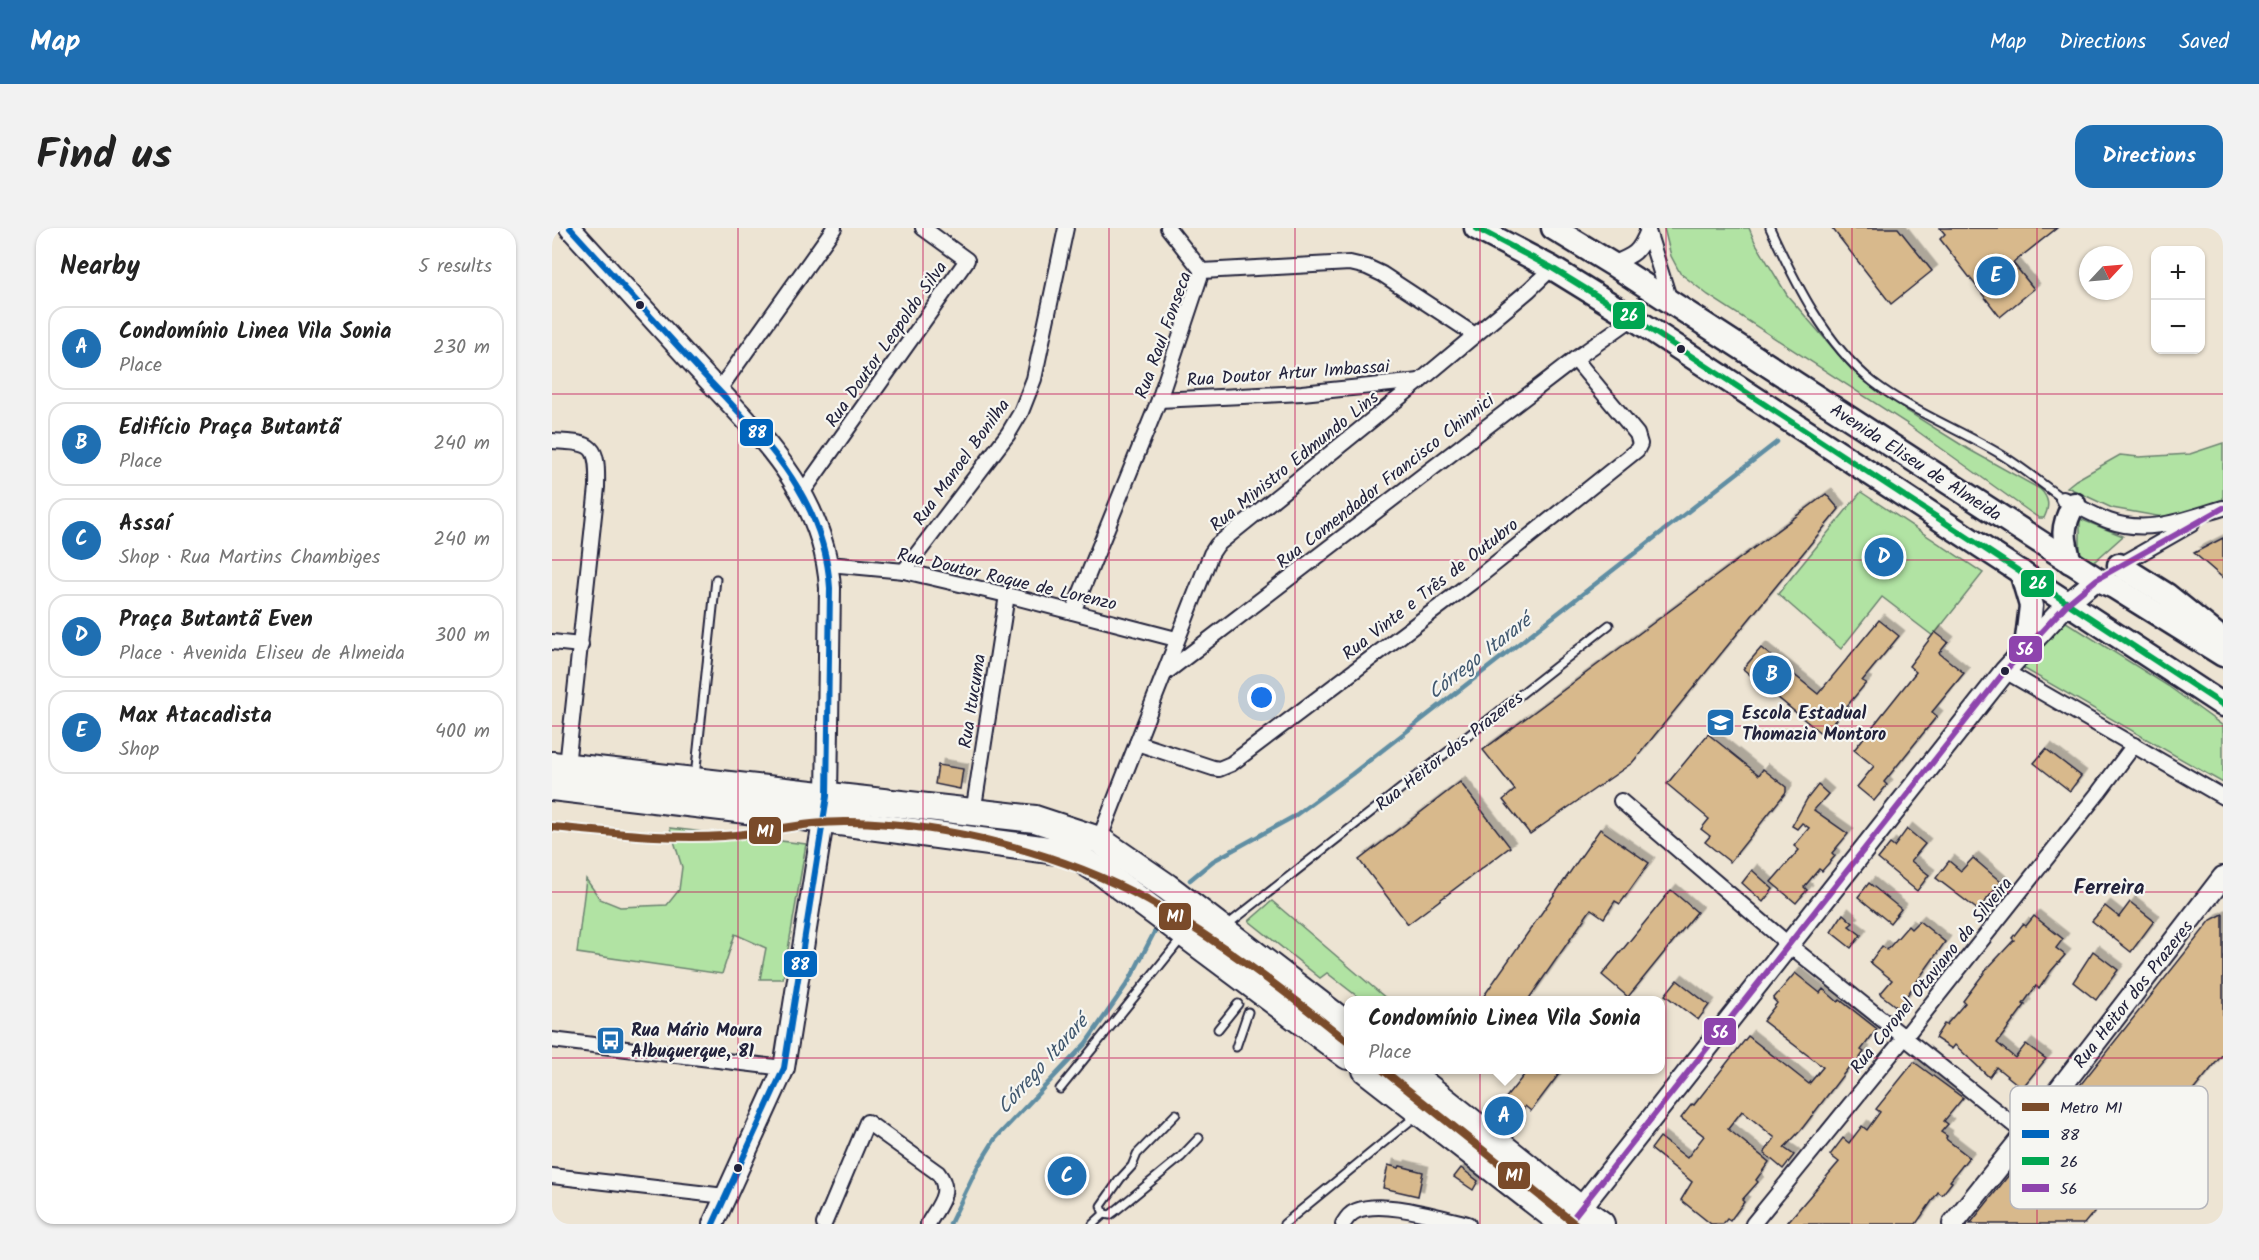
<!DOCTYPE html>
<html lang="en">
<head>
<meta charset="utf-8">
<style>
  body { margin:0; font-family:Kalam,sans-serif; background:#f2f2f2; color:#222 }
  .controls { position:absolute; right:18px; top:18px; display:grid; overflow:hidden; border-radius:12px; box-shadow:0 2px 4px #0004 }
  .controls button { width:54px; height:54px; display:grid; place-items:center; padding:0; border:0; border-bottom:2px solid #e0e0e0; background:#fff; color:#222; font:30px sans-serif }
  .compass { position:absolute; left:1527px; top:18px; width:54px; height:54px; border-radius:50%; background:#fff; box-shadow:0 2px 4px #0004; rotate:64deg }
  .you { position:absolute; left:710px; top:470px; width:21px; height:21px; margin:-15px; border:4px solid #fff; border-radius:50%; background:#1a73e8; box-shadow:0 0 0 9px #1a73e833 }
  .badge { display:grid; place-items:center; width:39px; height:39px; border-radius:50%; background:#1f6fb2; color:#fff; font-size:20px; font-weight:700 }
  .pin { position:absolute; translate:-50% -50%; border:3px solid #fff; box-shadow:0 2px 6px #0006 }
  .popup { position:absolute; left:792px; top:768px; width:321px; height:78px; box-sizing:border-box; display:grid; place-content:center; border-radius:12px; background:#fff; filter:drop-shadow(0 2px 4px #0005); font-size:20px; white-space:nowrap; color:#767676 }
  .popup b { font-size:22px; color:#222 }
  .popup::after { content:''; position:absolute; left:50%; top:100%; margin-left:-12px; border:12px solid transparent; border-top-color:#fff }
  .list { margin:0; padding:0; list-style:none }
  h2 { display:flex; justify-content:space-between; align-items:center; height:78px; margin:0; padding:0 24px; font-size:26px }
  h2 small { font-size:20px; font-weight:400; color:#767676 }
  .list li { display:grid; grid-template-columns:39px 1fr auto; gap:18px; align-items:center; box-sizing:border-box; height:84px; margin:0 12px 12px; padding:0 12px; border:2px solid #e0e0e0; border-radius:18px }
  .list b { display:block; font-size:22px; white-space:nowrap }
  .list p { margin:0; font-size:20px; white-space:nowrap; color:#767676 }
  .list em { font-size:20px; font-style:normal; color:#767676 }
  .map { position:relative; flex:none; width:1671px; height:996px; overflow:hidden; border-radius:18px }
  header { display:flex; align-items:center; gap:36px; box-sizing:border-box; height:84px; padding:0 30px; background:#1f6fb2; color:#fff }
  header strong { font-size:28px }
  nav { display:flex; gap:33px; margin-inline-start:auto; font-size:21px }
  .intro { display:flex; align-items:center; justify-content:space-between; box-sizing:border-box; height:144px; padding:0 36px }
  h1 { margin:0; font-size:42px }
  .button { padding:15px 27px; border-radius:18px; background:#1f6fb2; color:#fff; font-size:21px; font-weight:700 }
  main { display:flex; gap:36px; padding:0 36px }
  aside { flex:1; background:#fff; border-radius:18px; box-shadow:0 2px 4px #0004 }
  .map>svg:first-child { display:block }
  .green { fill:#b1e3a3; stroke:#6a826f; stroke-width:1.5 }
  .lines { fill:none; stroke-linecap:round; stroke-linejoin:round }
  .stream { stroke:#608ea3; stroke-width:4.5 }
  .building { fill:#d8b98c; stroke:#22223b; stroke-width:1.5; filter:url(#shadow) }
  .lane-casing { stroke:#22223b; stroke-width:11 }
  .street-casing { stroke:#22223b; stroke-width:18 }
  .secondary-casing { stroke:#22223b; stroke-width:24 }
  .primary-casing { stroke:#22223b; stroke-width:27 }
  .highway-casing { stroke:#22223b; stroke-width:30 }
  .lane { stroke:#f6f6f2; stroke-width:7 }
  .street { stroke:#f6f6f2; stroke-width:14 }
  .secondary { stroke:#f6f6f2; stroke-width:20 }
  .primary { stroke:#f6f6f2; stroke-width:22 }
  .highway { stroke:#f6f6f2; stroke-width:26 }
  .bus-1-casing { stroke:#f6f6f2; stroke-width:10 }
  .bus-2-casing { stroke:#f6f6f2; stroke-width:10 }
  .bus-3-casing { stroke:#f6f6f2; stroke-width:10 }
  .bus-1 { stroke:#0065bd; stroke-width:6 }
  .bus-2 { stroke:#00a651; stroke-width:6 }
  .bus-3 { stroke:#8e44ad; stroke-width:6 }
  .metro-1-casing { stroke:#f6f6f2; stroke-width:12 }
  .metro-1 { stroke:#7a4b2a; stroke-width:8 }
  .grid { fill:none; stroke:#c2185b; stroke-width:1.5; stroke-opacity:0.55 }
  .bus-dot { fill:#22223b; stroke:#f6f6f2; stroke-width:2 }
  .labels { text-anchor:middle; stroke-width:4.5; stroke-linejoin:round; paint-order:stroke }
  .street-label { font-size:18px; fill:#22223b; stroke:#f6f6f2 }
  .poi-label { font-size:18px; font-weight:bold; fill:#22223b; stroke:#f6f6f2; text-anchor:start }
  .water-label { font-size:20px; font-style:italic; fill:#41586f; stroke:#f6f6f2 }
  .quarter-label { font-size:21px; font-weight:bold; fill:#22223b; stroke:#f6f6f2 }
  .key { fill:#f6f6f2; stroke:#b6b6bb; stroke-width:1.5 }
  .key-label { font-size:16px; fill:#22223b }
  .line-badge { stroke:#f6f6f2; stroke-width:2 }
  .badge-label { font-size:16px; text-anchor:middle; font-weight:bold; fill:#fff }
</style>
</head>
<body>
<header>
<strong>Map</strong>
<nav><a>Map</a><a>Directions</a><a>Saved</a></nav>
</header>
<div class="intro"><h1>Find us</h1><a class="button">Directions</a></div>
<main>
<aside>
<h2>Nearby<small>5 results</small></h2>
<ul class="list">
<li><span class="badge">A</span><div><b>Condomínio Linea Vila Sonia</b><p>Place</p></div><em>230 m</em></li>
<li><span class="badge">B</span><div><b>Edifício Praça Butantã</b><p>Place</p></div><em>240 m</em></li>
<li><span class="badge">C</span><div><b>Assaí</b><p>Shop · Rua Martins Chambiges</p></div><em>240 m</em></li>
<li><span class="badge">D</span><div><b>Praça Butantã Even</b><p>Place · Avenida Eliseu de Almeida</p></div><em>300 m</em></li>
<li><span class="badge">E</span><div><b>Max Atacadista</b><p>Shop</p></div><em>400 m</em></li>
</ul>
</aside>
<div class="map">
<svg width="1671" height="996" viewBox="0 0 1671 996">
  <defs>
    <filter id="shadow"><feDropShadow dx="5.5" dy="-5.5" stdDeviation="0" flood-color="#0004"/></filter>
  </defs>
  <rect width="100%" height="100%" fill="#ede4d3"/>
  <filter id="ink" filterUnits="userSpaceOnUse"><feTurbulence type="fractalNoise" baseFrequency=".0167" numOctaves="2"/><feDisplacementMap in="SourceGraphic" scale="12" xChannelSelector="R" yChannelSelector="G"/><feConvolveMatrix kernelMatrix="1 2 1 2 8 2 1 2 1" color-interpolation-filters="sRGB"/></filter>
  <g filter="url(#ink)">
    <g class="green">
      <path d="M1112 0H1197L1203 14 1235 67 1299 141 1355 183 1416 221 1488 261C1497 270 1498 278 1492 290H1487L1478 284 1354 195 1156 67 1128 45 1119 28Z"/>
      <path d="M1671 215V275L1616 290 1560 280 1515 259 1524 252 1568 227 1587 229 1638 226Z"/>
      <path d="M1309 264 1431 345 1381 408 1330 369 1289 421 1226 366Z"/>
      <path d="M1528 291 1571 308 1543 333 1536 332 1528 325Z"/>
      <path d="M1511 392 1616 458 1671 498V555L1471 440Z"/>
      <path d="M118 600 254 616 231 751H208L214 720 183 706 170 746 25 725 34 651 48 671 68 679 115 677 127 662 130 639Z"/>
      <path d="M720 673 836 772H810L775 745 768 750 697 693Z"/>
    </g>
    <g class="lines">
      <g class="stream">
        <path d="M638 652 661 633 741 589 800 546 1225 214"/>
        <path d="M398 996 425 940 443 911 534 815 577 753 606 697"/>
      </g>
    </g>
    <g class="building">
      <path d="M1280 0H1346L1380 43 1339 76Z"/>
      <path d="M1388 0H1505L1461 35 1482 61 1448 89 1388 11 1393 6Z"/>
      <path d="M1274 266 1287 281 1080 535 978 606 951 572 963 562 931 522Z"/>
      <path d="M1671 310V350L1642 325Z"/>
      <path d="M1327 392 1347 408 1310 453 1314 455 1271 507 1191 441 1209 420 1266 466Z"/>
      <path d="M1383 404 1396 414 1387 425 1412 445 1380 484 1385 488 1332 554 1335 557 1322 573 1305 559 1322 538 1302 522 1364 444 1357 438Z"/>
      <path d="M1156 506 1207 547 1211 541 1234 559V564L1178 634 1153 614 1158 608 1149 601 1157 591 1115 556Z"/>
      <path d="M1494 521 1529 548 1518 563 1482 535Z"/>
      <path d="M386 537 411 541 408 561 383 556Z"/>
      <path d="M908 554 958 619 856 696 807 632Z"/>
      <path d="M1266 557 1276 566 1262 582 1296 606 1280 625 1283 628 1270 643 1267 641 1252 659 1255 662 1244 675 1219 654 1247 622 1242 618 1257 600 1250 595 1245 601 1240 598 1255 571Z"/>
      <path d="M1048 601 1097 635 1068 676 1063 673 1052 690 1039 681 976 772H929Z"/>
      <path d="M1355 601 1373 616 1359 633 1377 647 1365 663 1326 631 1338 616 1342 619Z"/>
      <path d="M1421 630 1449 654 1426 682 1384 650 1397 633 1409 643Z"/>
      <path d="M1200 642 1221 661 1211 674 1190 655Z"/>
      <path d="M1317 655 1349 681 1338 695 1306 669Z"/>
      <path d="M1119 662 1145 684 1076 769 1050 747Z"/>
      <path d="M1578 674 1602 693 1579 724 1540 693 1553 678 1567 689Z"/>
      <path d="M1291 686 1301 695 1297 698 1309 707 1299 720 1279 704Z"/>
      <path d="M1671 686V826L1532 996H1418L1659 692Z"/>
      <path d="M1482 688 1511 711 1504 720 1513 727 1499 743 1487 761 1484 758 1471 776 1473 777 1445 815 1463 830 1474 816 1494 831 1470 860 1444 839 1437 849 1403 817 1400 821 1383 810 1392 796 1394 797 1413 775 1411 773 1435 741 1462 712 1460 710 1471 696 1474 698Z"/>
      <path d="M1367 693 1393 714 1346 780 1328 766 1340 752 1318 734 1330 718 1335 722 1356 698 1359 701Z"/>
      <path d="M1541 723 1566 742 1544 772 1521 754Z"/>
      <path d="M1243 745 1268 765 1271 761 1286 774 1288 772 1325 801 1309 822 1312 824 1303 837 1300 835 1249 902 1232 920 1242 927 1231 941 1212 925 1223 910 1190 883 1176 901 1217 934 1204 952 1206 954 1190 972 1192 974 1178 993 1175 991 1171 996H1159L1129 972 1140 954 1099 921 1108 909 1135 930 1152 908 1129 890 1140 876 1142 877 1196 808 1257 856 1271 839 1211 793 1225 775 1221 771Z"/>
      <path d="M1125 752 1157 777 1146 792 1113 767Z"/>
      <path d="M1362 834 1411 870 1392 893 1396 896 1389 904 1395 908 1394 911 1417 929 1398 953 1400 954 1390 967 1386 964 1364 996H1234L1287 934 1278 927 1291 910 1297 915 1310 898 1315 902 1328 884 1324 881Z"/>
      <path d="M976 842H1010L979 883 973 878 957 900 940 887Z"/>
      <path d="M836 937 847 940 848 938 871 944 866 968 831 960Z"/>
      <path d="M909 940 926 953 921 962 902 949Z"/>
    </g>
    <g class="lines">
      <defs>
        <g id="lane">
          <path d="M1218 0C1243 54 1273 116 1321 154 1357 182 1408 202 1448 226 1470 239 1490 256 1511 271"/>
          <path d="M143 549 164 351"/>
          <path d="M674 698 1057 397"/>
          <path d="M666 801 686 776"/>
          <path d="M684 819 696 784"/>
          <path d="M508 861 630 710"/>
          <path d="M624 886 585 926 580 938 568 951 549 978 552 986 558 987 562 984 629 929 647 910"/>
          <path d="M541 996 552 986"/>
          <path d="M732 996 864 888"/>
        </g>
        <g id="street">
          <path d="M616 0 650 43"/>
          <path d="M1095 0 1118 73"/>
          <path d="M1060 36C1082 27 1087 25 1096 2"/>
          <path d="M166 163 282 0"/>
          <path d="M607 172 750 165 868 153"/>
          <path d="M0 213C42 215 46 216 45 259L15 538"/>
          <path d="M250 265 415 32 371 0"/>
          <path d="M1511 271C1526 278 1541 287 1557 293 1597 307 1633 291 1671 280"/>
          <path d="M277 336 352 343 455 367 624 411"/>
          <path d="M1563 340 1640 296"/>
          <path d="M352 343 456 206 469 184 482 151 514 0"/>
          <path d="M521 384 607 172 650 43 798 35 815 39 830 46 923 107"/>
          <path d="M0 414 29 417"/>
          <path d="M1453 443 1671 569"/>
          <path d="M612 446 1023 131 1081 90"/>
          <path d="M585 515 661 540 667 541 679 536 924 351 1085 222 1088 216 1085 206 1023 131"/>
          <path d="M1069 573 1236 716 1473 906"/>
          <path d="M421 585 455 367"/>
          <path d="M547 612 659 326 665 317 868 153 977 62 1000 40"/>
          <path d="M0 812 232 840"/>
          <path d="M0 948 173 968"/>
          <path d="M272 996 315 894 386 945C401 964 386 978 376 996"/>
          <path d="M791 996C795 990 797 986 804 983 831 971 888 990 916 996"/>
          <path d="M1201 996 1353 809 1547 564 1582 517"/>
        </g>
        <g id="secondary">
          <path d="M18 0C59 45 100 90 141 135 202 202 272 262 278 360L275 568 232 840 161 996"/>
          <path d="M1020 991 1453 443 1516 375 1545 351"/>
          <path d="M1401 996 1473 906 1671 649"/>
        </g>
        <g id="primary">
          <path d="M924 0 1000 40 1081 90 1671 477"/>
          <path d="M1001 0 1060 36 1545 351 1562 359 1671 427"/>
          <path d="M1518 334C1511 309 1509 299 1522 276"/>
          <path d="M1567 337 1615 367 1671 412"/>
          <path d="M1469 344 1479 378 1474 419"/>
        </g>
        <g id="highway">
          <path d="M0 537 483 591 547 612 615 659 796 798"/>
          <path d="M0 559 220 585 519 625 551 645 796 828"/>
          <path d="M814 842 1012 996"/>
          <path d="M854 842 1028 981 1049 996"/>
        </g>
      </defs>
      <use href="#lane" class="lane-casing"/>
      <use href="#street" class="street-casing"/>
      <use href="#secondary" class="secondary-casing"/>
      <use href="#primary" class="primary-casing"/>
      <use href="#highway" class="highway-casing"/>
      <use href="#lane" class="lane"/>
      <use href="#street" class="street"/>
      <use href="#secondary" class="secondary"/>
      <use href="#primary" class="primary"/>
      <use href="#highway" class="highway"/>
      <defs>
        <path id="bus-1" d="M18 0C59 45 100 90 141 135 202 202 272 262 278 360L275 568 232 840 161 996"/>
        <path id="bus-2" d="M924 0 1000 40 1081 90 1671 477"/>
        <path id="bus-3" d="M1016 996 1453 443 1516 375 1545 351 1671 280"/>
      </defs>
      <use href="#bus-1" class="bus-1-casing"/>
      <use href="#bus-2" class="bus-2-casing"/>
      <use href="#bus-3" class="bus-3-casing"/>
      <use href="#bus-1" class="bus-1"/>
      <use href="#bus-2" class="bus-2"/>
      <use href="#bus-3" class="bus-3"/>
      <defs>
        <g id="metro-1">
          <path d="M0 599C57 604 115 612 172 608 214 605 255 593 297 594 393 595 513 626 597 673 668 713 733 763 796 814"/>
          <path d="M831 842 1023 996"/>
        </g>
      </defs>
      <use href="#metro-1" class="metro-1-casing"/>
      <use href="#metro-1" class="metro-1"/>
    </g>
  </g>
  <path class="grid" d="M186 0V996M371 0V996M557 0V996M743 0V996M928 0V996M1114 0V996M1300 0V996M1485 0V996M0 166H1671M0 332H1671M0 498H1671M0 664H1671M0 830H1671"/>
  <defs>
    <symbol id="school-square" viewBox="-11 -11 22 22"><rect x="-9" y="-9" width="18" height="18" rx="4" fill="#1f6fb2" stroke="#f6f6f2"/><path d="M0-5L7-2L0 1L-7-2ZM-4 1L0 2.5L4 1V4Q0 6-4 4Z" fill="#fff"/></symbol>
    <symbol id="bus-square" viewBox="-11 -11 22 22"><rect x="-9" y="-9" width="18" height="18" rx="4" fill="#1f6fb2" stroke="#f6f6f2"/><path d="M-5-6H5V4H4V6H2V4H-2V6H-4V4H-5ZM-3.5-4V0h7V-4ZM-3.5 1.2v1.5H-2V1.2ZM2 1.2v1.5H3.5V1.2Z" fill="#fff"/></symbol>
  </defs>
  <g fill-rule="evenodd">
    <use href="#school-square" x="1152" y="478" width="33" height="33"/>
    <use href="#bus-square" x="42" y="796" width="33" height="33"/>
  </g>
  <g class="bus-dot">
    <circle cx="88" cy="77" r="5"/>
    <circle cx="1129" cy="121" r="5"/>
    <circle cx="1453" cy="443" r="5"/>
    <circle cx="186" cy="940" r="5"/>
  </g>
  <g class="labels">
    <g class="street-label">
      <text transform="translate(611 107) rotate(-70)" y="6">Rua Raul Fonseca</text>
      <text transform="translate(334 116) rotate(-55)" y="6">Rua Doutor Leopoldo Silva</text>
      <text transform="translate(736 145) rotate(-4)" y="6">Rua Doutor Artur Imbassai</text>
      <text transform="translate(742 233) rotate(-39)" y="6">Rua Ministro Edmundo Lins</text>
      <text transform="translate(409 234) rotate(-54)" y="6">Rua Manoel Bonilha</text>
      <text transform="translate(1364 234) rotate(33)" y="6">Avenida Eliseu de Almeida</text>
      <text transform="translate(833 253) rotate(-38)" y="6">Rua Comendador Francisco Chinnici</text>
      <text transform="translate(455 351) rotate(13)" y="6">Rua Doutor Roque de Lorenzo</text>
      <text transform="translate(878 361) rotate(-38)" y="6">Rua Vinte e Três de Outubro</text>
      <text transform="translate(420 473) rotate(-81)" y="6">Rua Itucuma</text>
      <text transform="translate(897 523) rotate(-38)" y="6">Rua Heitor dos Prazeres</text>
      <text transform="translate(1379 747) rotate(-51)" y="6">Rua Coronel Otaviano da Silveira</text>
      <text transform="translate(1581 766) rotate(-52)" y="6">Rua Heitor dos Prazeres</text>
    </g>
    <g class="poi-label">
      <text x="1190" y="491">Escola Estadual<tspan x="1190" dy="21">Thomazia Montoro</tspan></text>
      <text x="79" y="808">Rua Mário Moura<tspan x="79" dy="21">Albuquerque, 81</tspan></text>
    </g>
    <g class="water-label">
      <text transform="translate(927 428) rotate(-38)" y="7">Córrego Itararé</text>
      <text transform="translate(490 836) rotate(-48)" y="7">Córrego Itararé</text>
    </g>
    <g class="quarter-label">
      <text x="1557" y="666">Ferreira</text>
    </g>
  </g>
  <rect x="1458" y="858" width="198" height="123" rx="9" class="key"/>
  <rect x="1470" y="875" width="27" height="8" fill="#7a4b2a"/>
  <rect x="1470" y="902" width="27" height="8" fill="#0065bd"/>
  <rect x="1470" y="929" width="27" height="8" fill="#00a651"/>
  <rect x="1470" y="956" width="27" height="8" fill="#8e44ad"/>
  <g class="key-label">
    <text x="1508" y="885">Metro M1</text>
    <text x="1508" y="912">88</text>
    <text x="1508" y="939">26</text>
    <text x="1508" y="966">56</text>
  </g>
  <g class="line-badge">
    <rect x="1060" y="73" width="34" height="29" rx="6" fill="#00a651"/>
    <rect x="187" y="190" width="35" height="29" rx="6" fill="#0065bd"/>
    <rect x="1468" y="341" width="35" height="29" rx="6" fill="#00a651"/>
    <rect x="1456" y="407" width="35" height="28" rx="6" fill="#8e44ad"/>
    <rect x="196" y="588" width="34" height="29" rx="6" fill="#7a4b2a"/>
    <rect x="606" y="674" width="34" height="29" rx="6" fill="#7a4b2a"/>
    <rect x="231" y="722" width="35" height="28" rx="6" fill="#0065bd"/>
    <rect x="1151" y="789" width="34" height="29" rx="6" fill="#8e44ad"/>
    <rect x="945" y="933" width="34" height="29" rx="6" fill="#7a4b2a"/>
  </g>
  <g class="badge-label">
    <text x="1077" y="93">26</text>
    <text x="205" y="210">88</text>
    <text x="1486" y="361">26</text>
    <text x="1473" y="427">56</text>
    <text x="213" y="609">M1</text>
    <text x="623" y="694">M1</text>
    <text x="248" y="742">88</text>
    <text x="1168" y="810">56</text>
    <text x="962" y="953">M1</text>
  </g>
</svg>
<div class="controls">
<button>+</button>
<button>−</button>
</div>
<svg class="compass" viewBox="-18 -18 36 36"><path d="M0-13l5 13h-10z" fill="#e53935"/><path d="M0 13l5-13h-10z" fill="#767676"/></svg>
<div class="you"></div>
<div class="pin badge" style="left:952px;top:888px">A</div>
<div class="popup"><b>Condomínio Linea Vila Sonia</b>Place</div>
<div class="pin badge" style="left:1220px;top:447px">B</div>
<div class="pin badge" style="left:515px;top:948px">C</div>
<div class="pin badge" style="left:1332px;top:329px">D</div>
<div class="pin badge" style="left:1444px;top:48px">E</div>
</div>
</main>
</body>
</html>
